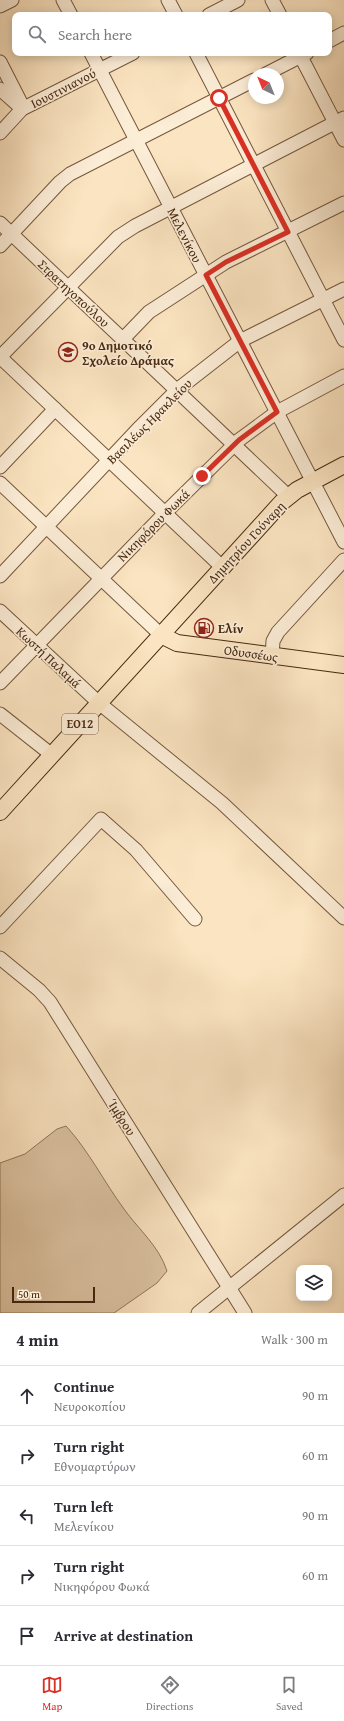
<!DOCTYPE html>
<html lang="en">
<head>
<meta charset="utf-8">
<style>
  body { margin:0; font-family:"Gentium Book Plus",serif; background:#f2f2f3; color:#2b2b33 }
  .controls { position:absolute; right:12px; bottom:12px; display:grid; overflow:hidden; border-radius:8px; box-shadow:0 2px 10px #0003 }
  .controls button { width:36px; height:36px; display:grid; place-items:center; padding:0; border:0; border-bottom:1px solid #e1e1e2; background:#fff; color:#2b2b33; font:20px sans-serif }
  .compass { position:absolute; left:248px; top:68px; width:36px; height:36px; border-radius:50%; background:#fff; box-shadow:0 2px 10px #0003; rotate:317deg }
  .scale { position:absolute; left:12px; bottom:10px; width:83px; box-sizing:border-box; padding-left:4px; border:2px solid #482910; border-top:0; font-size:11px; line-height:14px; white-space:nowrap; color:#482910; -webkit-text-stroke:3px #fcedd7; paint-order:stroke }
  .stop { position:absolute; width:12px; height:12px; margin:-9px; border:3px solid #d93025; border-radius:50%; background:#fff }
  .stop.end { background:#d93025; border-color:#fff; box-shadow:0 1px 4px #0008 }
  .list { margin:0; padding:0; list-style:none }
  h2 { display:flex; justify-content:space-between; align-items:center; height:52px; margin:0; padding:0 16px; font-size:17px }
  h2 small { font-size:13px; font-weight:400; color:#7c7c81 }
  .list li { display:grid; grid-template-columns:26px 1fr auto; gap:12px; align-items:center; box-sizing:border-box; height:60px; padding:0 16px; border-top:1px solid #e1e1e2 }
  .list b { display:block; font-size:15px; white-space:nowrap }
  .list p { margin:0; font-size:13px; white-space:nowrap; color:#7c7c81 }
  .list em { font-size:13px; font-style:normal; color:#7c7c81 }
  .icon { flex:none; width:22px; height:22px; fill:none; stroke:currentColor; stroke-width:2; stroke-linecap:round; stroke-linejoin:round }
  .map { position:relative; flex:none; width:344px; height:1313px; overflow:hidden }
  .search { position:absolute; background:#fff; box-shadow:0 2px 10px #0003; left:12px; right:12px; top:12px; height:44px; display:flex; align-items:center; gap:10px; box-sizing:border-box; padding:0 14px; border-radius:8px; color:#7c7c81; font-size:15px }
  .sheet { height:352px; background:#fff }
  nav { display:flex; justify-content:space-around; align-items:center; box-sizing:border-box; height:56px; border-top:1px solid #e1e1e2; background:#fff; font-size:11px; color:#7c7c81 }
  nav a { display:grid; justify-items:center; gap:2px }
  nav .on { color:#d93025 }
  .map>svg:first-child { display:block }
  .green { fill:#ddc4a3; stroke:#92765a }
  .lines { fill:none; stroke-linecap:round; stroke-linejoin:round }
  .minor-casing { stroke:#75583c; stroke-width:15 }
  .major-casing { stroke:#482910; stroke-width:18 }
  .minor { stroke:#fcedd7; stroke-width:13 }
  .major { stroke:#fbe4c1; stroke-width:16 }
  .route { stroke:#d93025; stroke-width:5 }
  .labels { text-anchor:middle; stroke-width:3.5; stroke-linejoin:round; paint-order:stroke }
  .shield { fill:#fcedd7; stroke:#7e644c; stroke-width:1 }
  .shield-label { font-size:12px; font-weight:bold; fill:#482910 }
  .street-label { font-size:13px; fill:#482910; stroke:#fcedd7 }
  .poi-label { font-size:13px; font-weight:bold; fill:#482910; stroke:#fcedd7; text-anchor:start }
</style>
</head>
<body>
<div class="map">
<svg width="344" height="1313" viewBox="0 0 344 1313">
  <rect width="100%" height="100%" fill="#fbe4c1"/>
  <filter id="stains"><feTurbulence type="fractalNoise" baseFrequency=".005" numOctaves="4"/><feColorMatrix values="0 0 0 0 .2 0 0 0 0 .09 0 0 0 0 .02 0 0 0 .5 -.17"/></filter>
  <radialGradient id="worn" r=".72"><stop offset=".6" stop-color="#630" stop-opacity="0"/><stop offset="1" stop-color="#630" stop-opacity=".3"/></radialGradient>
  <path class="green" d="M66 1126C89 1151 104 1182 124 1209 139 1230 159 1246 167 1271L157 1283 114 1313H0V1163L25 1154 57 1129Z"/>
  <g class="lines">
    <defs>
      <g id="minor">
        <path d="M63 0 71 15"/>
        <path d="M168 0 176 15"/>
        <path d="M272 0 280 15"/>
        <path d="M0 6 12 0"/>
        <path d="M209 15 238 0"/>
        <path d="M329 41 344 33"/>
        <path d="M91 53 344 542"/>
        <path d="M196 53 344 340"/>
        <path d="M299 53 344 140"/>
        <path d="M0 62 23 107 22 109"/>
        <path d="M266 74 307 53"/>
        <path d="M0 89 19 106"/>
        <path d="M0 133 22 109 133 53"/>
        <path d="M0 223 288 496"/>
        <path d="M0 246 60 182 70 174 254 80"/>
        <path d="M123 339 149 312 206 275 226 262 344 203"/>
        <path d="M0 357 118 237 135 226 344 118"/>
        <path d="M0 357 222 567"/>
        <path d="M0 467 55 409"/>
        <path d="M0 483 161 635"/>
        <path d="M0 576 140 427 177 390 240 341 344 289"/>
        <path d="M0 611 99 703 222 803 344 918"/>
        <path d="M272 657 273 641 278 632 344 560"/>
        <path d="M0 683 165 513 239 440 277 412 344 376"/>
        <path d="M0 714 52 755"/>
        <path d="M0 927 101 819 136 850 195 919"/>
        <path d="M0 958 39 990 50 1002 245 1313"/>
        <path d="M198 1313 344 1195"/>
      </g>
      <g id="major">
        <path d="M161 635 177 643 344 665"/>
        <path d="M0 812 282 502 297 490 344 465"/>
      </g>
    </defs>
    <use href="#minor" class="minor-casing"/>
    <use href="#major" class="major-casing"/>
    <use href="#minor" class="minor"/>
    <use href="#major" class="major"/>
  </g>
  <g class="lines">
    <path class="route" d="M202 476 239 440 277 412 206 275 226 262 288 232 219 98"/>
  </g>
  <defs>
    <symbol id="school-ring" viewBox="-11 -11 22 22"><circle r="9.5" fill="#fcedd7" stroke="#8f2418" stroke-width="1.5"/><path d="M0-5L7-2L0 1L-7-2ZM-4 1L0 2.5L4 1V4Q0 6-4 4Z" fill="#8f2418"/></symbol>
    <symbol id="fuel-ring" viewBox="-11 -11 22 22"><circle r="9.5" fill="#fcedd7" stroke="#8f2418" stroke-width="1.5"/><path d="M-5.5-6h7V0h2V4h1.3V-2.5L3-4.5l.8-.8L6-3V5H2.5V1h-1V6h-7ZM-4.2-4.7v3.2H.2V-4.7Z" fill="#8f2418"/></symbol>
  </defs>
  <g fill-rule="evenodd">
    <use href="#school-ring" x="57" y="341" width="22" height="22"/>
    <use href="#fuel-ring" x="193" y="617" width="22" height="22"/>
  </g>
  <g class="labels">
    <rect class="shield" x="62" y="714" width="36" height="20" rx="3"/>
    <g class="shield-label">
      <text x="80" y="728">ΕΟ12</text>
    </g>
    <g class="street-label">
      <text transform="translate(63 88) rotate(-27)" y="5">Ιουστινιανού</text>
      <text transform="translate(185 235) rotate(63)" y="5">Μελενίκου</text>
      <text transform="translate(74 293) rotate(43)" y="5">Στρατηγοπούλου</text>
      <text transform="translate(149 421) rotate(-45)" y="5">Βασιλέως Ηρακλείου</text>
      <text transform="translate(153 525) rotate(-45)" y="5">Νικηφόρου Φωκά</text>
      <text transform="translate(246 542) rotate(-47)" y="5">Δημητρίου Γούναρη</text>
      <text transform="translate(251 653) rotate(8)" y="5">Οδυσσέως</text>
      <text transform="translate(49 657) rotate(43)" y="5">Κωστή Παλαμά</text>
      <text transform="translate(122 1117) rotate(58)" y="5">Ίμβρου</text>
    </g>
    <g class="poi-label">
      <text x="82" y="350">9ο Δημοτικό<tspan x="82" dy="15">Σχολείο Δράμας</tspan></text>
      <text x="218" y="633">Ελίν</text>
    </g>
  </g>
  <rect width="100%" height="100%" filter="url(#stains)"/>
  <rect width="100%" height="100%" fill="url(#worn)"/>
</svg>
<div class="controls">
<button><svg class="icon" aria-label="layers" viewBox="0 0 24 24"><path d="M12 4l9 5-9 5-9-5zM3 14l9 5 9-5"/></svg></button>
</div>
<svg class="compass" viewBox="-18 -18 36 36"><path d="M0-13l5 13h-10z" fill="#e53935"/><path d="M0 13l5-13h-10z" fill="#7c7c81"/></svg>
<div class="scale">50 m</div>
<div class="stop" style="left:219px;top:98px"></div>
<div class="stop end" style="left:202px;top:476px"></div>
<div class="search"><svg class="icon" aria-label="search" viewBox="0 0 24 24"><circle cx="10" cy="10" r="6"/><path d="M15 15l6 6"/></svg>Search here</div>
</div>
<section class="sheet">
<h2>4 min<small>Walk · 300 m</small></h2>
<ul class="list">
<li><svg class="icon" aria-label="ahead" viewBox="0 0 24 24"><path d="M12 20V5M6 11l6-6 6 6"/></svg><div><b>Continue</b><p>Νευροκοπίου</p></div><em>90 m</em></li>
<li><svg class="icon" aria-label="right" viewBox="0 0 24 24"><path d="M7 20v-9h11M14 6l5 5-5 5"/></svg><div><b>Turn right</b><p>Εθνομαρτύρων</p></div><em>60 m</em></li>
<li><svg class="icon" aria-label="left" viewBox="0 0 24 24"><path d="M17 20v-9H6M10 6l-5 5 5 5"/></svg><div><b>Turn left</b><p>Μελενίκου</p></div><em>90 m</em></li>
<li><svg class="icon" aria-label="right" viewBox="0 0 24 24"><path d="M7 20v-9h11M14 6l5 5-5 5"/></svg><div><b>Turn right</b><p>Νικηφόρου Φωκά</p></div><em>60 m</em></li>
<li><svg class="icon" aria-label="arrive" viewBox="0 0 24 24"><path d="M6 21V4h12l-3 4 3 4H6"/></svg><div><b>Arrive at destination</b></div></li>
</ul>
</section>
<nav>
<a class="on"><svg class="icon" aria-label="map" viewBox="0 0 24 24"><path d="M3 6l6-2 6 2 6-2v14l-6 2-6-2-6 2zM9 4v14M15 6v14"/></svg>Map</a>
<a><svg class="icon" aria-label="directions" viewBox="0 0 24 24"><path d="M12 3l9 9-9 9-9-9zM9 14v-3h6M13 9l2 2-2 2"/></svg>Directions</a>
<a><svg class="icon" aria-label="saved" viewBox="0 0 24 24"><path d="M7 4h10v16l-5-4-5 4z"/></svg>Saved</a>
</nav>
</body>
</html>
